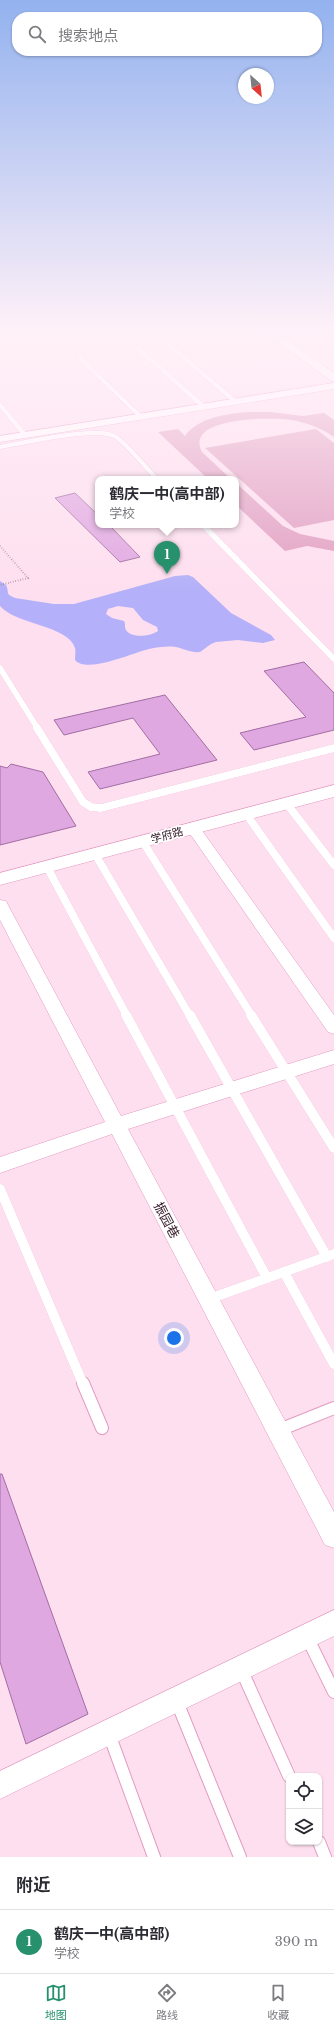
<!DOCTYPE html>
<html lang="zh">
<head>
<meta charset="utf-8">
<style>
  body { margin:0; font-family:"Libre Baskerville","Noto Sans SC",serif; background:#f2f2f3; color:#2b2b33 }
  .controls { position:absolute; right:12px; bottom:12px; display:grid; overflow:hidden; border-radius:8px; box-shadow:0 1px 3px #0004 }
  .controls button { width:36px; height:36px; display:grid; place-items:center; padding:0; border:0; border-bottom:1px solid #e1e1e2; background:#fff; color:#2b2b33; font:20px sans-serif }
  .compass { position:absolute; left:238px; top:68px; width:36px; height:36px; border-radius:50%; background:#fff; box-shadow:0 1px 3px #0004; rotate:153deg }
  .you { position:absolute; left:174px; top:1338px; width:14px; height:14px; margin:-10px; border:3px solid #fff; border-radius:50%; background:#1a73e8; box-shadow:0 0 0 6px #1a73e833 }
  .badge { display:grid; place-items:center; width:26px; height:26px; border-radius:50%; background:#27906d; color:#fff; font-size:13px; font-weight:700 }
  .pin { position:absolute; translate:-50% -33px; filter:drop-shadow(0 1px 2px #0008) }
  .pin::after { content:''; position:absolute; top:21px; width:14px; height:12px; background:inherit; clip-path:polygon(0 0,100% 0,50% 100%) }
  .popup { position:absolute; left:95px; top:476px; width:144px; height:52px; box-sizing:border-box; display:grid; place-content:center; border-radius:8px; background:#fff; filter:drop-shadow(0 1px 3px #0005); font-size:13px; white-space:nowrap; color:#7c7c81 }
  .popup b { font-size:15px; color:#2b2b33 }
  .popup::after { content:''; position:absolute; left:50%; top:100%; margin-left:-8px; border:8px solid transparent; border-top-color:#fff }
  .list { margin:0; padding:0; list-style:none }
  h2 { display:flex; justify-content:space-between; align-items:center; height:52px; margin:0; padding:0 16px; font-size:17px }
  h2 small { font-size:13px; font-weight:400; color:#7c7c81 }
  .list li { display:grid; grid-template-columns:26px 1fr auto; gap:12px; align-items:center; box-sizing:border-box; height:64px; padding:0 16px; border-top:1px solid #e1e1e2 }
  .list b { display:block; font-size:15px; white-space:nowrap }
  .list p { margin:0; font-size:13px; white-space:nowrap; color:#7c7c81 }
  .list em { font-size:13px; font-style:normal; color:#7c7c81 }
  .icon { flex:none; width:22px; height:22px; fill:none; stroke:currentColor; stroke-width:2; stroke-linecap:round; stroke-linejoin:round }
  .map { position:relative; flex:none; width:334px; height:1857px; overflow:hidden }
  .search { position:absolute; background:#fff; box-shadow:0 1px 3px #0004; left:12px; right:12px; top:12px; height:44px; display:flex; align-items:center; gap:10px; box-sizing:border-box; padding:0 14px; border-radius:16px; color:#7c7c81; font-size:15px }
  .sheet { height:116px; background:#fff }
  nav { display:flex; justify-content:space-around; align-items:center; box-sizing:border-box; height:56px; border-top:1px solid #e1e1e2; background:#fff; font-size:11px; color:#7c7c81 }
  nav a { display:grid; justify-items:center; gap:2px }
  nav .on { color:#27906d }
  .map>svg:first-child { display:block }
  .green { fill:#e1a0c2 }
  .water { fill:#b4b0f9; fill-rule:evenodd }
  .building { fill:#e0a8e1; stroke:#a26da3 }
  .lines { fill:none; stroke-linecap:round; stroke-linejoin:round }
  .service-far4-casing { stroke:#e39bc2; stroke-width:5 }
  .service-far3-casing { stroke:#e39bc2; stroke-width:6 }
  .service-far2-casing { stroke:#e39bc2; stroke-width:8 }
  .service-far1-casing { stroke:#e39bc2; stroke-width:10 }
  .service-casing { stroke:#e39bc2; stroke-width:14 }
  .minor-casing { stroke:#e39bc2; stroke-width:1 }
  .tertiary-casing { stroke:#e39bc2; stroke-width:1 }
  .path { stroke:#937686; stroke-width:2; stroke-dasharray:0.5 2; stroke-linecap:butt }
  .service-far4 { stroke:#fff; stroke-width:4.5 }
  .service-far3 { stroke:#fff; stroke-width:6 }
  .service-far2 { stroke:#fff; stroke-width:8 }
  .service-far1 { stroke:#fff; stroke-width:10 }
  .service { stroke:#fff; stroke-width:12 }
  .minor { fill:#fff; fill-rule:evenodd }
  .tertiary { fill:#fff; fill-rule:evenodd }
  .labels { text-anchor:middle; stroke-width:3.5; stroke-linejoin:round; paint-order:stroke }
  .street-label { font-size:11px; fill:#351a29; stroke:#fff }
  .near-street-label { font-size:13px; fill:#351a29; stroke:#fff }
</style>
</head>
<body>
<div class="map">
<svg width="334" height="1857" viewBox="0 0 334 1857">
  <rect width="100%" height="100%" fill="#fedfef"/>
  <g class="green">
    <path d="M248 412H270L303 416 324 413 334 420V437C321 428 308 423 292 420 275 417 183 416 202 452L231 479H208L158 432 178 429 185 436C199 417 226 414 248 412Z"/>
    <path d="M316 429 334 443V520L294 528 205 448Z"/>
    <path d="M236 483 283 526 300 534 334 541V551L307 546 285 551 236 505Z"/>
  </g>
  <path class="water" d="M188 575 193 577 231 613 271 635 275 640 263 643 238 640 216 642 211 644 200 652C191 653 185 649 176 647 168 646 157 647 149 649 132 653 87 674 75 660 75 656 76 651 75 648 68 625 16 625 0 606V581L6 585C10 593 4 593 15 598L54 604H74L175 576ZM118 606 133 608 143 620 157 627 158 631C151 636 132 639 126 630 124 627 126 624 124 621L112 618 106 614 108 609Z"/>
  <g class="building">
    <path d="M75 493 98 515V525H109L140 557 120 562 55 498Z"/>
    <path d="M304 662 334 693V730L254 750 240 733 306 717 264 671Z"/>
    <path d="M165 695 217 760 100 789 88 772 160 754 133 718 64 735 54 720Z"/>
    <path d="M11 764 43 772 76 826 0 845V766L7 768Z"/>
    <path d="M0 1474H2L88 1714 26 1744 0 1662Z"/>
  </g>
  <g class="lines">
    <defs>
      <g id="service-far4">
        <path d="M169 345 236 402"/>
        <path d="M139 349 204 407"/>
        <path d="M80 358 141 417"/>
        <path d="M0 405 25 435"/>
        <path d="M0 447C22 443 100 425 116 437 131 448 144 466 157 479"/>
      </g>
      <g id="service-far3">
        <path d="M203 525 334 659"/>
        <path d="M0 668 38 729"/>
      </g>
      <g id="service-far2">
        <path d="M37 728 83 802 91 807 101 808 334 748"/>
        <path d="M287 804 334 865"/>
        <path d="M246 814 334 938"/>
        <path d="M143 842 252 1016"/>
        <path d="M95 854 190 1016"/>
        <path d="M47 867 127 1016"/>
      </g>
      <g id="service-far1">
        <path d="M126 1015 267 1278"/>
        <path d="M190 1015 327 1257"/>
        <path d="M251 1015 334 1148"/>
        <path d="M0 1189 83 1384"/>
        <path d="M284 1272 334 1364"/>
        <path d="M209 1299 334 1254"/>
      </g>
      <g id="service">
        <path d="M83 1383 102 1428"/>
        <path d="M279 1430 334 1408"/>
        <path d="M307 1637 334 1692"/>
        <path d="M241 1669 289 1776"/>
        <path d="M177 1702 240 1857"/>
        <path d="M109 1734 154 1857"/>
        <path d="M319 1842 325 1857"/>
      </g>
      <g id="minor">
        <path d="M334 383V389L0 442V436Z"/>
        <path d="M193 824 198 825 334 1015V1034L328 1032 186 828 188 825Z"/>
        <path d="M0 900 6 901 8 905 121 1116 334 1050V1064L128 1129 334 1512V1548L325 1545 112 1134 0 1173V1157L105 1122 0 920Z"/>
        <path d="M334 1610V1636L0 1799V1771Z"/>
      </g>
      <g id="tertiary">
        <path d="M265 332H277L334 373V381L330 380Z"/>
        <path d="M334 785V797L0 885V873Z"/>
      </g>
    </defs>
    <use href="#service-far4" class="service-far4-casing"/>
    <use href="#service-far3" class="service-far3-casing"/>
    <use href="#service-far2" class="service-far2-casing"/>
    <use href="#service-far1" class="service-far1-casing"/>
    <use href="#service" class="service-casing"/>
    <use href="#minor" class="minor-casing"/>
    <use href="#tertiary" class="tertiary-casing"/>
    <path class="path" d="M0 546 28 578 0 585"/>
    <use href="#service-far4" class="service-far4"/>
    <use href="#service-far3" class="service-far3"/>
    <use href="#service-far2" class="service-far2"/>
    <use href="#service-far1" class="service-far1"/>
    <use href="#service" class="service"/>
    <use href="#minor" class="minor"/>
    <use href="#tertiary" class="tertiary"/>
  </g>
  <linearGradient id="sky" x2="0" y2="1"><stop stop-color="#93b2ef"/><stop offset="0.56" stop-color="#fff1f8"/><stop offset="1" stop-color="#fff1f8" stop-opacity="0"/></linearGradient>
  <rect width="334" height="592" fill="url(#sky)"/>
  <g class="labels">
    <g class="street-label">
      <text transform="translate(167 835) rotate(-15)" y="4">学府路</text>
    </g>
    <g class="near-street-label">
      <text transform="translate(167 1220) rotate(62)" y="5">振园巷</text>
    </g>
  </g>
</svg>
<div class="controls">
<button><svg class="icon" aria-label="locate" viewBox="0 0 24 24"><circle cx="12" cy="12" r="6"/><path d="M12 2v4M12 18v4M2 12h4M18 12h4"/></svg></button>
<button><svg class="icon" aria-label="layers" viewBox="0 0 24 24"><path d="M12 4l9 5-9 5-9-5zM3 14l9 5 9-5"/></svg></button>
</div>
<svg class="compass" viewBox="-18 -18 36 36"><path d="M0-13l5 13h-10z" fill="#e53935"/><path d="M0 13l5-13h-10z" fill="#7c7c81"/></svg>
<div class="you"></div>
<div class="pin badge" style="left:167px;top:574px">1</div>
<div class="popup"><b>鹤庆一中(高中部)</b>学校</div>
<div class="search"><svg class="icon" aria-label="search" viewBox="0 0 24 24"><circle cx="10" cy="10" r="6"/><path d="M15 15l6 6"/></svg>搜索地点</div>
</div>
<section class="sheet">
<h2>附近<small></small></h2>
<ul class="list">
<li><span class="badge">1</span><div><b>鹤庆一中(高中部)</b><p>学校</p></div><em>390 m</em></li>
</ul>
</section>
<nav>
<a class="on"><svg class="icon" aria-label="map" viewBox="0 0 24 24"><path d="M3 6l6-2 6 2 6-2v14l-6 2-6-2-6 2zM9 4v14M15 6v14"/></svg>地图</a>
<a><svg class="icon" aria-label="directions" viewBox="0 0 24 24"><path d="M12 3l9 9-9 9-9-9zM9 14v-3h6M13 9l2 2-2 2"/></svg>路线</a>
<a><svg class="icon" aria-label="saved" viewBox="0 0 24 24"><path d="M7 4h10v16l-5-4-5 4z"/></svg>收藏</a>
</nav>
</body>
</html>
